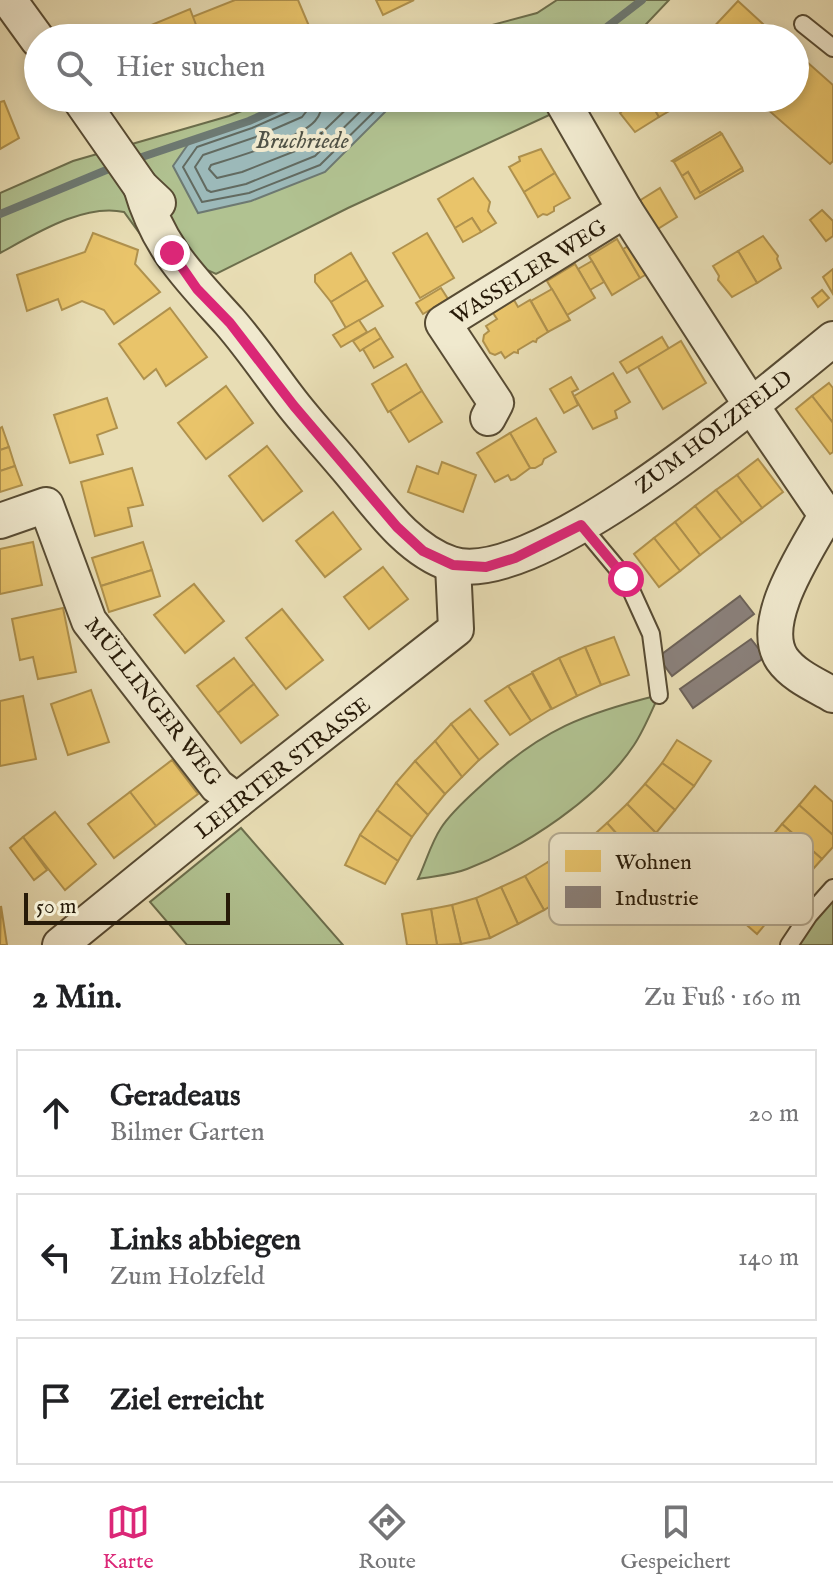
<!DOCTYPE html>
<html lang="de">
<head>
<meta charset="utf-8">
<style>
  body { margin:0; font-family:"IM FELL English",serif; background:#f6f6f6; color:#202124 }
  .scale { position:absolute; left:24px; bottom:20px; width:206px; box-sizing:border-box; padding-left:8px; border:4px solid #271a08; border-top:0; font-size:22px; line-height:28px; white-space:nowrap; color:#271a08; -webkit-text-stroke:6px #f0e9ce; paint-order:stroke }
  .stop { position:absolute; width:24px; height:24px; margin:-18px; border:6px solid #db2777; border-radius:50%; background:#fff }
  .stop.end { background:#db2777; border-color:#fff; box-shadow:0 2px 8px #0008 }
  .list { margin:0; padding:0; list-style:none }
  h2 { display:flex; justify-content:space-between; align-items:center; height:104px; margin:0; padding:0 32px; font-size:34px }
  h2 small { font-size:26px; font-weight:400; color:#757577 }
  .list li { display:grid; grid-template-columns:52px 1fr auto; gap:24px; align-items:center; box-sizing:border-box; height:128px; margin:0 16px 16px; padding:0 16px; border:2px solid #e0e0e0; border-radius:0px }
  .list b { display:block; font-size:30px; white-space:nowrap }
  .list p { margin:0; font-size:26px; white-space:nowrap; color:#757577 }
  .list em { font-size:26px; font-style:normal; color:#757577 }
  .icon { flex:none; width:44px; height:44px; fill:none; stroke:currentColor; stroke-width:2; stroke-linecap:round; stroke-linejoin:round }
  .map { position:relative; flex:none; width:833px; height:945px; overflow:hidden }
  .search { position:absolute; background:#fff; box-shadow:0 4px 12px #0003; left:24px; right:24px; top:24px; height:88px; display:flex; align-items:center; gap:20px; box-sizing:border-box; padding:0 28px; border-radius:44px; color:#757577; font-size:30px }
  .sheet { height:536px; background:#fff }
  nav { display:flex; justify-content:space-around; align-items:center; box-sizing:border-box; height:112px; border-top:2px solid #e0e0e0; background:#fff; font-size:22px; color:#757577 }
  nav a { display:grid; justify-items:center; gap:4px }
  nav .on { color:#db2777 }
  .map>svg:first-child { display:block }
  .green { fill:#b1c291; stroke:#6c6e4c; stroke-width:2 }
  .water { fill:#9cb9b9; stroke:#6d7972; stroke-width:2 }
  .homes { fill:#e9c46a; stroke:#af914d; stroke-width:2 }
  .industry { fill:#8a817c; stroke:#6c6259; stroke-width:2 }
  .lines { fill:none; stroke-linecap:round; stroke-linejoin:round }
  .shore { stroke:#626a60; stroke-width:2 }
  .stream { stroke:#6d7972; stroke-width:8 }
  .service-casing { stroke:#574b33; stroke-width:20 }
  .minor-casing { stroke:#574b33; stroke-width:38 }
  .service { stroke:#f0e9ce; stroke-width:16 }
  .minor { stroke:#f0e9ce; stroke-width:34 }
  .route { stroke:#db2777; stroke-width:10 }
  .labels { text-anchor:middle; stroke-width:8; stroke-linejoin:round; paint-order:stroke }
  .street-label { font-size:22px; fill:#271a08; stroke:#f0e9ce }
  .water-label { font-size:24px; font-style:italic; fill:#505246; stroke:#f0e9ce }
  .key { fill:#f0e9ce; stroke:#b4ab93; stroke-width:2 }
  .key-label { font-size:22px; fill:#271a08 }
</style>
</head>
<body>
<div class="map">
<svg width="833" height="945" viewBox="0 0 833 945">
  <rect width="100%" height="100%" fill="#e8ddb4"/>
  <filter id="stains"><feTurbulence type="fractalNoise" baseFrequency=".0025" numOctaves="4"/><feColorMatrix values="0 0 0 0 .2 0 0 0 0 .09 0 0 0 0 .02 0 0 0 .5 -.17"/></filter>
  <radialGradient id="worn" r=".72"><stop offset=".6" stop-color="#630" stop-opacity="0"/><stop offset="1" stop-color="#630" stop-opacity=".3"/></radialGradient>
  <g class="green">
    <path d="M557 0H669L633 38H443L537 13Z"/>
    <path d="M275 98H553L560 110 348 208 216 274 172 254 159 260 124 212C84 203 35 234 0 253V193L73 161 229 116Z"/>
    <path d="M659 695C651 712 644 730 634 745 599 798 525 847 467 869 452 875 434 876 418 879 426 862 431 843 441 828 452 811 470 796 484 783 543 729 583 714 659 695Z"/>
    <path d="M241 828 343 945H187L150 902Z"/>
    <path d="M833 888V945H789Z"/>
  </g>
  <path class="water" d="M300 98H399L325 172 251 201 198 213 173 166 191 140 249 121Z"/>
  <g class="homes">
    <path d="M235 0H298L309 26 278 38H201L192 17Z"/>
    <path d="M376 0H414L383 15Z"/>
    <path d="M738 1 774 34 771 38H716L709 32Z"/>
    <path d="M190 9 201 38H148L144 28Z"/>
    <path d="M807 62 833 85V161L830 164 766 108 775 98H795V75Z"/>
    <path d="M619 98H648L659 117 635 132 620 113 622 111 615 100Z"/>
    <path d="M648 98H689L690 99 659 117Z"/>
    <path d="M4 101 19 138 0 149V102Z"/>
    <path d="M720 132 722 134 709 144 674 162 672 161Z"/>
    <path d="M722 134 742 168 700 193 688 172 682 176 674 162Z"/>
    <path d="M541 149 555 173 524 192 509 167 520 161 519 157Z"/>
    <path d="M742 168 743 171 695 199 682 176 688 172 700 193Z"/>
    <path d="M555 173 570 198 554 207V211L547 215 543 214 538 217 524 192Z"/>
    <path d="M473 178 490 202 488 211 496 223 481 232 472 218 455 228 438 199Z"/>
    <path d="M660 188 677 217 656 230 639 201Z"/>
    <path d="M822 210 833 221V236L826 241 810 220Z"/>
    <path d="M472 218 481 232 463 242 455 228Z"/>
    <path d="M93 233 138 250 135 264 160 292 114 324 104 310 82 301 62 310 58 299 27 311 17 275 85 252Z"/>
    <path d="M427 233 454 278 420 298 393 253Z"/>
    <path d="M763 236 778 256 777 259 781 268 757 283 738 251Z"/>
    <path d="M617 239 640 278 612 295 589 256Z"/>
    <path d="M637 241 654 270 640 278 623 249Z"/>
    <path d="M738 251 757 283 732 297 718 280 719 276 713 266Z"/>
    <path d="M351 253 367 280 331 302 315 282V275Z"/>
    <path d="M592 261 604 282 590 290 578 269Z"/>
    <path d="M575 264 595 298 567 315 547 281Z"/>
    <path d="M833 269V294L823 277Z"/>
    <path d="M367 280 383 306 346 328 331 302Z"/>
    <path d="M441 288 448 299 423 314 416 303Z"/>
    <path d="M552 289 570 320 548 332 531 301Z"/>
    <path d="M822 290 829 298 818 307 812 298Z"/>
    <path d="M514 300 518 307 530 300 548 332 537 339 536 342 533 341 518 350V353L514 352 505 358 501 352 495 355 490 353 483 341 484 335 489 331 486 326 497 319 493 313Z"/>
    <path d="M170 308 207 357 166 386 156 369 144 379 119 344Z"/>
    <path d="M359 320 367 332 341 347 333 335Z"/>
    <path d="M375 328 381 338 360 351 353 341Z"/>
    <path d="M662 337 669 349 627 373 620 362Z"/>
    <path d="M381 338 393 357 374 368 363 349Z"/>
    <path d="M681 341 706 383 663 409 638 367Z"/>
    <path d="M406 364 422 391 388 412 372 384Z"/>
    <path d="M613 373 630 402 615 411 617 418 593 429 574 396Z"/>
    <path d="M571 377 578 389 572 392 578 405 564 413 550 389Z"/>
    <path d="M829 383 833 388V423L812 396Z"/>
    <path d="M226 386 253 423 206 459 178 423Z"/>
    <path d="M422 391 442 422 409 442 390 411Z"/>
    <path d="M812 396 833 423V452L830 454 796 409Z"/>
    <path d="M107 398 117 428 97 435 103 454 70 463 54 415Z"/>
    <path d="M536 418 556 452 544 459 542 464 535 468H530L510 433Z"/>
    <path d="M2 427 9 447 0 450V428Z"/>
    <path d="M510 433 530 468 515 479 511 480 508 475 495 482 477 453Z"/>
    <path d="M267 446 302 491 263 521 229 476Z"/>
    <path d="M9 447 15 466 0 471V450Z"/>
    <path d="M758 459 783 492 762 508 737 475Z"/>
    <path d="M442 462 476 475 463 512 408 492 417 466 438 474Z"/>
    <path d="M15 466 22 485 0 492V471Z"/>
    <path d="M132 468 143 505 128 508 132 526 95 536 81 482Z"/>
    <path d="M737 475 762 508 742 523 716 490Z"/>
    <path d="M716 490 742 523 721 539 695 506Z"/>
    <path d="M695 506 721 539 700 555 675 522Z"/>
    <path d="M333 512 361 549 325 577 296 541Z"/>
    <path d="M675 522 700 555 680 571 654 538Z"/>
    <path d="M654 538 680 571 659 587 634 554Z"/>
    <path d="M33 542 42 585 0 594V549Z"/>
    <path d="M143 542 152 570 101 586 92 558Z"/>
    <path d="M383 567 408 599 369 629 344 597Z"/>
    <path d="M152 570 160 596 109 612 101 586Z"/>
    <path d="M194 584 224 621 185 653 154 615Z"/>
    <path d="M63 608 76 672 38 679 33 657 20 660 12 619Z"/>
    <path d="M282 609 323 660 286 689 246 638Z"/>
    <path d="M614 637 629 675 601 685 585 647Z"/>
    <path d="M585 647 601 685 577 696 559 658Z"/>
    <path d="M234 658 254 684 218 713 197 686Z"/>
    <path d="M559 658 577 696 552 709 532 672Z"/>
    <path d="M532 673 551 709 531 721 508 686Z"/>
    <path d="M254 684 278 715 241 743 218 713Z"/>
    <path d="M508 686 531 721 510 735 485 701Z"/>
    <path d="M91 690 109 742 68 755 51 704Z"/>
    <path d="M23 696 36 759 0 766V701Z"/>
    <path d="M470 709 498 744 479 760 451 724Z"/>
    <path d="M451 724 479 760 462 777 435 741Z"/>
    <path d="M677 740 711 761 694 786 662 763Z"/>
    <path d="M435 741 462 777 445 794 415 761Z"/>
    <path d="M172 760 198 794 156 826 130 792Z"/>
    <path d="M415 761 445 794 428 815 396 783Z"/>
    <path d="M662 763 694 786 675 810 645 784Z"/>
    <path d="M396 783 428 815 412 837 377 810Z"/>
    <path d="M645 784 675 810 656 833 627 804Z"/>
    <path d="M815 786 833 802V835L799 805Z"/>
    <path d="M130 792 156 826 114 858 88 824Z"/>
    <path d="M627 804 656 833 635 854 607 823Z"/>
    <path d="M799 805 833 835V847L822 859 782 824Z"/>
    <path d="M377 810 412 837 398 861 360 835Z"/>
    <path d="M55 812 96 864 65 890 23 837Z"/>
    <path d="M607 823 635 854 610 871 587 841Z"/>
    <path d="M782 824 822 859 806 877 766 843Z"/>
    <path d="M360 835 398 861 385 884 345 865Z"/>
    <path d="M23 837 47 870 34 880 10 848Z"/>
    <path d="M570 846 595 878 570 894 548 862Z"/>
    <path d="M548 862 570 894 544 910 525 876Z"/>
    <path d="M525 876 544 910 518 924 501 887Z"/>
    <path d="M733 881 773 915 757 934 717 899Z"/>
    <path d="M501 887 518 924 490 938 476 898Z"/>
    <path d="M476 898 490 938 461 944 452 905Z"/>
    <path d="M452 905 461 944 437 945 431 909Z"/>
    <path d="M1 906 7 945H0Z"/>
    <path d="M431 909 437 945H407L402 914Z"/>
  </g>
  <g class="industry">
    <path d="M740 596 754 614 672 676 658 657Z"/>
    <path d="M751 639 765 657 693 708 680 689Z"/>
  </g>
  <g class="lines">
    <g class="shore">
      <path d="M301 98 300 104 295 109 252 128 197 147 183 167 202 202 249 193 320 165 388 98"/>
      <path d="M311 98 309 108 302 117 256 137 203 155 195 167 207 190 211 192 246 184 315 156 374 98"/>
      <path d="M323 98C323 107 321 114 315 121 299 139 236 157 211 165L209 169 217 178 242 172 308 146 358 98"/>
    </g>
    <g class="stream">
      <path d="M584 38 607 27 642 0"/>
      <path d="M133 160 249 121 300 98"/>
      <path d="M0 214 116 166"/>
    </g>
    <defs>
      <g id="service">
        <path d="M803 24 833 48"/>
        <path d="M581 525 626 579 651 634 659 695"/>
        <path d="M789 945 809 915 833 888"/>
      </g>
      <g id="minor">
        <path d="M9 0 38 40"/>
        <path d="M79 98 141 187 158 203"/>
        <path d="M561 99 625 210 751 405 826 515C808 549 757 621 782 659 794 676 816 685 833 695"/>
        <path d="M141 187C158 247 189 277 229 321 250 345 269 373 288 398 306 422 327 444 346 467 376 502 406 549 451 564 535 592 766 393 833 339"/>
        <path d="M488 418 496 403 443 323 625 210"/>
        <path d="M0 521 46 505 89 621 217 786 237 801"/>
        <path d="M60 945 237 801 456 629 453 565"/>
      </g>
    </defs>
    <use href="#service" class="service-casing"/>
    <use href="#minor" class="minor-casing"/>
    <use href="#service" class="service"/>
    <use href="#minor" class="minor"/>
  </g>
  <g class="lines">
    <path class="route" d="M172 253 197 289 230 323 294 406 397 527 423 551 453 565 486 567 515 558 581 525 626 579"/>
  </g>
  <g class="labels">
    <g class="street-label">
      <text transform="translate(528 271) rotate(-32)" y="8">WASSELER WEG</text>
      <text transform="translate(713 431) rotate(-37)" y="8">ZUM HOLZFELD</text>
      <text transform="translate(154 701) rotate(52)" y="8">MÜLLINGER WEG</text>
      <text transform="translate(282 767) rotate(-38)" y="8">LEHRTER STRASSE</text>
    </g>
    <g class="water-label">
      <text x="302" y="148">Bruchriede</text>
    </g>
  </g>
  <rect x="549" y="833" width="264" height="92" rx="12" class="key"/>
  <rect x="565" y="850" width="36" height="22" fill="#e9c46a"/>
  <rect x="565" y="886" width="36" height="22" fill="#8a817c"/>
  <g class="key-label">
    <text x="615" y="869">Wohnen</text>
    <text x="615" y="905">Industrie</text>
  </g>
  <rect width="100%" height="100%" filter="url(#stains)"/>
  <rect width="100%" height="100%" fill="url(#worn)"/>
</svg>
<div class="scale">50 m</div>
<div class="stop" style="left:626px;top:579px"></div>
<div class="stop end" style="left:172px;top:253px"></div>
<div class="search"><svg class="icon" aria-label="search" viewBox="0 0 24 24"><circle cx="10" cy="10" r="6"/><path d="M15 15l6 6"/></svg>Hier suchen</div>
</div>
<section class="sheet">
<h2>2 Min.<small>Zu Fuß · 160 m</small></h2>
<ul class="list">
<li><svg class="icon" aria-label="ahead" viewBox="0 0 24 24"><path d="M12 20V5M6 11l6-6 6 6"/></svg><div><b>Geradeaus</b><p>Bilmer Garten</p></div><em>20 m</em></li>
<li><svg class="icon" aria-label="left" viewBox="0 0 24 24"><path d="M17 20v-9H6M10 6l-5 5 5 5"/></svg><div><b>Links abbiegen</b><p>Zum Holzfeld</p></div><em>140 m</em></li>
<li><svg class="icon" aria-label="arrive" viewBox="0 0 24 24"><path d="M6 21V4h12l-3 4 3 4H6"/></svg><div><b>Ziel erreicht</b></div></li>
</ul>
</section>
<nav>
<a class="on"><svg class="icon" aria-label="map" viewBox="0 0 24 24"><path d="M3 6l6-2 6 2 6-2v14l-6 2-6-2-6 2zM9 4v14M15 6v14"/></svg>Karte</a>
<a><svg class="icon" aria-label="directions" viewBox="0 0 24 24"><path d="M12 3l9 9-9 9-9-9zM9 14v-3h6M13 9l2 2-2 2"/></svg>Route</a>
<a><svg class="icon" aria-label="saved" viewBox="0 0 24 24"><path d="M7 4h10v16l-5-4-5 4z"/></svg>Gespeichert</a>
</nav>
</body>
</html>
